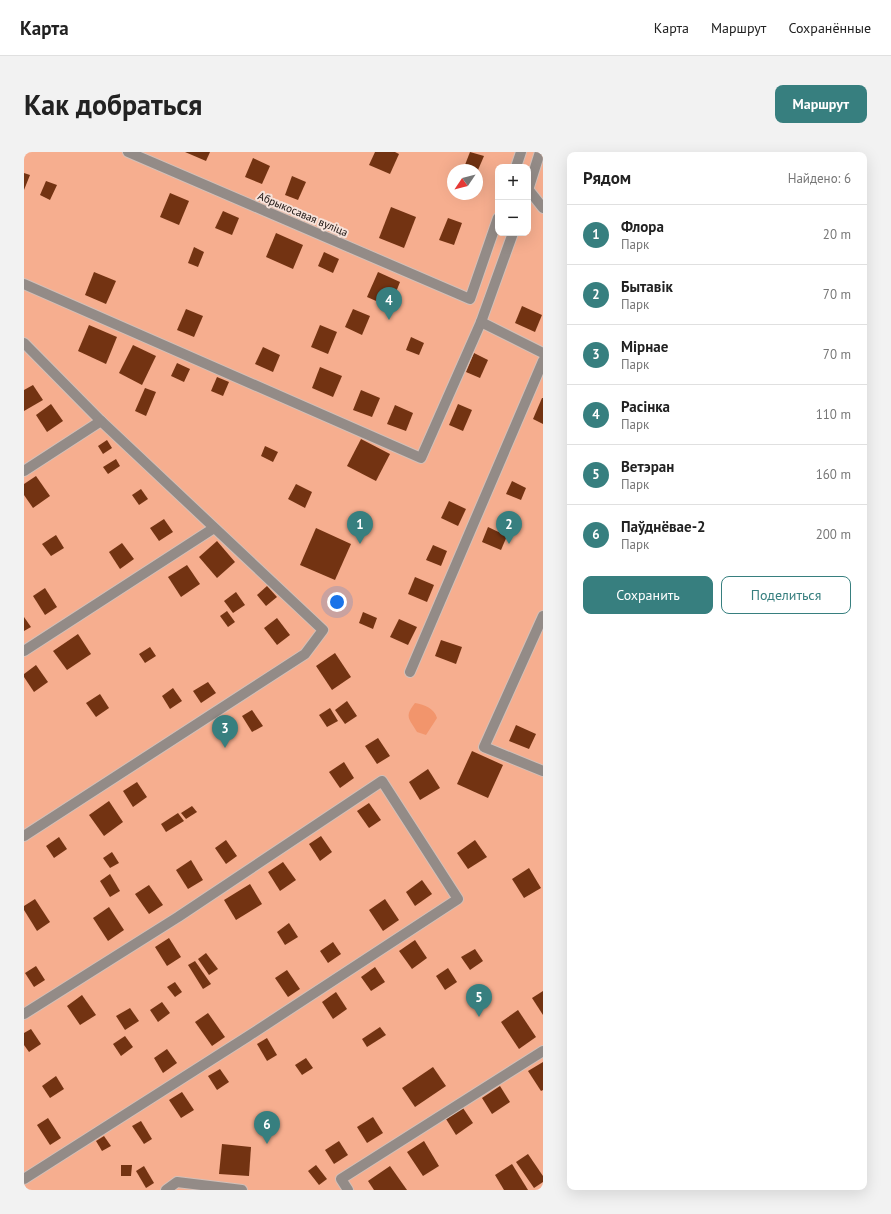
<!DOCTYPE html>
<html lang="ru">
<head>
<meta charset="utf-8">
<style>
  body { margin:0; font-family:"PT Sans",sans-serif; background:#f2f2f2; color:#222 }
  .controls { position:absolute; right:12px; top:12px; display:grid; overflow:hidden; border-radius:8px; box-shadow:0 4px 16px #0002 }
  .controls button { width:36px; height:36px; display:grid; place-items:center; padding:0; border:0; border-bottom:1px solid #e0e0e0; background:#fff; color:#222; font:20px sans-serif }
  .compass { position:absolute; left:423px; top:12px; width:36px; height:36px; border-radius:50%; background:#fff; box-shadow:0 4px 16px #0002; rotate:235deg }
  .you { position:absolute; left:313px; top:450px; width:14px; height:14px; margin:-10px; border:3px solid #fff; border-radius:50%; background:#1a73e8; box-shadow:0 0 0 6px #1a73e833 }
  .badge { display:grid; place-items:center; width:26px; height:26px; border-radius:50%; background:#377f7f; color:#fff; font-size:13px; font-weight:700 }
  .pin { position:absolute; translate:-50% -33px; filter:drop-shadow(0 1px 2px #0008) }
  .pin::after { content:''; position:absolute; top:21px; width:14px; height:12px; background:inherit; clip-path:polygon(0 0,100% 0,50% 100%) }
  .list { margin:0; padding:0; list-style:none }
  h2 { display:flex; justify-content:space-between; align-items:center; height:52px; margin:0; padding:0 16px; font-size:17px }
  h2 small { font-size:13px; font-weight:400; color:#767676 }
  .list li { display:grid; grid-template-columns:26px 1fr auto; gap:12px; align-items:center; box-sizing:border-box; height:60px; padding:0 16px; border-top:1px solid #e0e0e0 }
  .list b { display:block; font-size:15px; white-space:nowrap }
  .list p { margin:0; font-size:13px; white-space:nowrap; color:#767676 }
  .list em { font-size:13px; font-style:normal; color:#767676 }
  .actions { display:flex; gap:8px; padding:12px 16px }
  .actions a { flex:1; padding:9px 0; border:1px solid #377f7f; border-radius:8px; text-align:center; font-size:14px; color:#377f7f }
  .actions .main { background:#377f7f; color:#fff }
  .map { position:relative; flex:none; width:519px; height:1038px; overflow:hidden; border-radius:8px }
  header { display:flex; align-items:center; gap:24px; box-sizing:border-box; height:56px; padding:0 20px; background:#fff; border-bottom:1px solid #e0e0e0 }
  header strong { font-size:19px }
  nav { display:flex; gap:22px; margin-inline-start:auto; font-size:14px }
  .intro { display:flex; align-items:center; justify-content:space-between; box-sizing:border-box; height:96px; padding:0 24px }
  h1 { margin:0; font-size:28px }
  .button { padding:10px 18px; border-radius:8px; background:#377f7f; color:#fff; font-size:14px; font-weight:700 }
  main { display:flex; gap:24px; padding:0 24px }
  aside { flex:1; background:#fff; border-radius:8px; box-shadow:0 4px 16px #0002 }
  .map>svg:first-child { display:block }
  .green { fill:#f6ae8f; fill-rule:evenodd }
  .water { fill:#f2956c }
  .building { fill:#733312 }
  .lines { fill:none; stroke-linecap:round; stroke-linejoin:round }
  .service-casing { stroke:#d2c0b9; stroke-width:12 }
  .service { stroke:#938b87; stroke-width:10 }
  .labels { text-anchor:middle; stroke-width:4; stroke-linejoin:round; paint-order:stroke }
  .street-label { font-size:11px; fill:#17100e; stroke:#f6e2da }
</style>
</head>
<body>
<header>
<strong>Карта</strong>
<nav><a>Карта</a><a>Маршрут</a><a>Сохранённые</a></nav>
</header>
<div class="intro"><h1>Как добраться</h1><a class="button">Маршрут</a></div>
<main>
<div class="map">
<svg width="519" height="1038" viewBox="0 0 519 1038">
  <rect width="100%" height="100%" fill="#f6e2da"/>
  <path class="green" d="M0 0H519V1038H0ZM474 15H504V81H474ZM429 18H453V42H429Z"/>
  <path class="water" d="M391 551C401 553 410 556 413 566L402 583 393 580C385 566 380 565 391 551Z"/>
  <g class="building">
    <path d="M161 0H186L182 9Z"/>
    <path d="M351 0H371L375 2 366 22 345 13Z"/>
    <path d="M446 0 460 4 454 18H439Z"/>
    <path d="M229 6 246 14 238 32 221 25Z"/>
    <path d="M0 21 6 23 0 38Z"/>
    <path d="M268 24 282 30 274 48 261 43Z"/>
    <path d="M22 29 33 33 26 48 16 43Z"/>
    <path d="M146 41 165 49 155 73 136 65Z"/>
    <path d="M367 55 392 65 380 96 355 86Z"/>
    <path d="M199 59 215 66 208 83 191 76Z"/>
    <path d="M424 66 438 71 430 93 415 88Z"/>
    <path d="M252 81 279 93 269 117 242 105Z"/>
    <path d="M170 95 180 100 174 115 164 111Z"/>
    <path d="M300 100 315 107 309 121 294 114Z"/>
    <path d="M70 120 92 129 82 152 61 143Z"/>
    <path d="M354 120 376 130 366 155 343 145Z"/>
    <path d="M498 154 518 163 511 180 491 171Z"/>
    <path d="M162 157 179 164 170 185 153 178Z"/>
    <path d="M329 157 346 164 338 183 321 175Z"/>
    <path d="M65 173 93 185 82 212 54 199Z"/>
    <path d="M296 173 313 180 304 202 287 195Z"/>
    <path d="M387 185 400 191 395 203 382 198Z"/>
    <path d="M109 193 132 204 118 233 95 221Z"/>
    <path d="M239 195 256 203 249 220 231 212Z"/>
    <path d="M450 201 464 208 456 226 442 220Z"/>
    <path d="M153 211 166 217 160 230 147 224Z"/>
    <path d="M296 215 318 224 309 245 288 236Z"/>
    <path d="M193 225 205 230 199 244 187 239Z"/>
    <path d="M9 233 19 248 0 259V238Z"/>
    <path d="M121 236 132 240 122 264 111 259Z"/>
    <path d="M337 238 356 246 348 265 329 258Z"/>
    <path d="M518 246H519V272L509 267Z"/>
    <path d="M27 252 39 269 23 280 12 263Z"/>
    <path d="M434 252 448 258 439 279 425 273Z"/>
    <path d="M371 253 389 261 382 279 363 272Z"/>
    <path d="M337 287 366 302 352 329 323 314Z"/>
    <path d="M83 288 88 296 79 302 74 294Z"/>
    <path d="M241 294 254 300 249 310 237 304Z"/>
    <path d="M92 307 96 314 84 322 79 315Z"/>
    <path d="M12 324 26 344 9 356 0 343V332Z"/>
    <path d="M488 329 502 336 497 348 482 342Z"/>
    <path d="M272 332 288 340 281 356 264 347Z"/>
    <path d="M117 337 124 347 115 353 108 343Z"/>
    <path d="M425 349 442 357 434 374 417 366Z"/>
    <path d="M140 367 149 380 135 389 126 376Z"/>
    <path d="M464 375 483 384 477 398 458 390Z"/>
    <path d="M292 376 327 392 311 428 276 413Z"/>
    <path d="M32 383 40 396 27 404 18 392Z"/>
    <path d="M193 389 211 410 193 426 175 405Z"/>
    <path d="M98 391 110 407 96 417 85 400Z"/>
    <path d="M409 393 423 399 417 414 402 408Z"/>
    <path d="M163 413 176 432 157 445 144 425Z"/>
    <path d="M391 425 410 433 403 450 384 442Z"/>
    <path d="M243 434 253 445 242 454 233 443Z"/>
    <path d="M21 436 33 455 21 463 9 444Z"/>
    <path d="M212 440 221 453 209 461 200 449Z"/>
    <path d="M203 459 211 470 204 475 196 464Z"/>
    <path d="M339 460 353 466 349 477 335 471Z"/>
    <path d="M0 465 7 475 0 479Z"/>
    <path d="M253 466 266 483 253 493 240 476Z"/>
    <path d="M375 467 393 475 384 493 366 485Z"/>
    <path d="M54 482 67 502 43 518 29 499Z"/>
    <path d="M417 488 438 495 432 512 411 504Z"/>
    <path d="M126 495 132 504 121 511 115 502Z"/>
    <path d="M311 501 327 525 308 538 292 514Z"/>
    <path d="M12 513 24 530 10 540 0 525V522Z"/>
    <path d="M184 530 192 541 177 551 169 539Z"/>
    <path d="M149 536 158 549 146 557 138 544Z"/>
    <path d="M76 542 85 556 72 565 62 551Z"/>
    <path d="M323 549 333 564 321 572 311 558Z"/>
    <path d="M306 556 314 569 303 575 295 563Z"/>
    <path d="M228 558 239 574 228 580 218 564Z"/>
    <path d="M201 568 206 575 196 582 191 574Z"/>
    <path d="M492 573 512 582 505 597 485 589Z"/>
    <path d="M354 586 366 604 353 612 341 594Z"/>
    <path d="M448 599 479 613 464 646 433 632Z"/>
    <path d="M320 610 330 626 316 636 305 620Z"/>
    <path d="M404 617 416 636 396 648 385 630Z"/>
    <path d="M113 630 123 645 109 655 99 639Z"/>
    <path d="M85 649 99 670 80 684 65 663Z"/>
    <path d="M345 651 357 668 345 676 333 659Z"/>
    <path d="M168 654 173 660 162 667 157 661Z"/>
    <path d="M154 661 160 669 142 680 137 672Z"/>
    <path d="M297 684 308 700 296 709 285 692Z"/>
    <path d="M35 685 43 697 30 706 22 694Z"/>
    <path d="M202 688 213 704 202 712 191 696Z"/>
    <path d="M451 688 463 705 444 717 433 701Z"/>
    <path d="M88 700 95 711 86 716 79 706Z"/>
    <path d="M167 708 179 728 164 737 152 718Z"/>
    <path d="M259 710 272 728 256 739 244 720Z"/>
    <path d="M505 716 517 736 500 746 488 727Z"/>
    <path d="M86 722 96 739 86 745 76 729Z"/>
    <path d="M398 728 408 742 391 754 382 740Z"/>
    <path d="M226 732 238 752 212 768 200 748Z"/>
    <path d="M125 733 139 753 125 762 111 742Z"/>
    <path d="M11 747 26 770 13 779 0 758V754Z"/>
    <path d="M361 747 375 768 359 779 345 758Z"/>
    <path d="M85 755 100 778 84 789 69 766Z"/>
    <path d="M265 771 274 785 261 793 253 780Z"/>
    <path d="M145 786 157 805 143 814 131 795Z"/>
    <path d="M391 788 403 806 388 817 375 799Z"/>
    <path d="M309 790 317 802 304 811 296 799Z"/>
    <path d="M451 797 459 809 446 818 437 805Z"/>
    <path d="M182 801 194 817 185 823 174 807Z"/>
    <path d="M171 809 187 832 179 837 164 813Z"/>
    <path d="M12 814 21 828 10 835 1 821Z"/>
    <path d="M351 815 361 830 347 839 337 825Z"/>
    <path d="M424 816 433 830 421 838 412 824Z"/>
    <path d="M263 818 276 837 264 845 251 826Z"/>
    <path d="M151 830 158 840 151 845 143 835Z"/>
    <path d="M519 839V863L508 846Z"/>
    <path d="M312 840 323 857 309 867 298 850Z"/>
    <path d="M58 843 72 863 56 873 43 854Z"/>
    <path d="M138 850 146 861 134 870 126 858Z"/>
    <path d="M106 856 115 869 101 878 92 864Z"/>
    <path d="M494 858 512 885 495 897 477 870Z"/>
    <path d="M184 861 201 885 188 894 171 870Z"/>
    <path d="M356 875 362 883 343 895 338 887Z"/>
    <path d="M7 877 17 892 5 900 0 893V881Z"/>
    <path d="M101 884 109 895 97 904 89 892Z"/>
    <path d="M243 886 253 903 243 909 233 892Z"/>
    <path d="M143 897 153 911 139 921 130 906Z"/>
    <path d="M282 906 289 916 278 923 271 913Z"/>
    <path d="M519 910V938L517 939 504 919Z"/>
    <path d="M409 915 422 934 391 955 378 936Z"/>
    <path d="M196 917 205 930 193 938 184 924Z"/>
    <path d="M32 924 40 937 26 946 18 934Z"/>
    <path d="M476 934 486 950 468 962 458 946Z"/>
    <path d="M158 940 170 958 157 966 145 948Z"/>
    <path d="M439 956 449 971 432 983 422 967Z"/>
    <path d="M349 965 359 981 343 991 333 975Z"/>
    <path d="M24 966 37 986 26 993 13 973Z"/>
    <path d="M117 969 128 987 120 992 108 974Z"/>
    <path d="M80 984 87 994 78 999 72 989Z"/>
    <path d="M315 989 324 1003 310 1012 301 998Z"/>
    <path d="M400 989 415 1014 399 1024 383 1000Z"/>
    <path d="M198 992 227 995 225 1024 195 1022Z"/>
    <path d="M504 1002 519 1024V1030L510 1036 492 1010Z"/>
    <path d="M488 1012 504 1038H480L471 1023Z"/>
    <path d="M97 1013H108L107 1024H97Z"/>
    <path d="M292 1013 303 1027 295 1033 284 1019Z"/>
    <path d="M120 1014 130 1031 122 1036 112 1019Z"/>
    <path d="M366 1014 383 1038H350L344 1029Z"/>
  </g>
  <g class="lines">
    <defs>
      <g id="service">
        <path d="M104 0 446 147 474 66"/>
        <path d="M492 15 497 0"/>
        <path d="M504 37 519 56"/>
        <path d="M504 38 516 0"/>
        <path d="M0 132 397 306 457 170 489 81"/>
        <path d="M457 170 519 201"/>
        <path d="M0 191 77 269 299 478 281 502 0 684"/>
        <path d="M0 319 77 269"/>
        <path d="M519 464 460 595 519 619"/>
        <path d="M0 499 190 376"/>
        <path d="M386 520 519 209"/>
        <path d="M0 862 154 765 358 629 434 747 223 885 0 1027"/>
        <path d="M142 1038 153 1030 218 1038"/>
        <path d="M324 1038 317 1027 519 899"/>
      </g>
    </defs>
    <use href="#service" class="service-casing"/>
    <use href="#service" class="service"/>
  </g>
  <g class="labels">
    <g class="street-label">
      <text transform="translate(279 62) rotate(23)" y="4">Абрыкосавая вуліца</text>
    </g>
  </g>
</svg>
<div class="controls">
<button>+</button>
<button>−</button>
</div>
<svg class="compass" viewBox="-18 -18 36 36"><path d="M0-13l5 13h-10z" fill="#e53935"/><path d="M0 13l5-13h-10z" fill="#767676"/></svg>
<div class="you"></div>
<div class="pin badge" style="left:336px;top:392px">1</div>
<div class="pin badge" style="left:485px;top:392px">2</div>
<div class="pin badge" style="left:201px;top:596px">3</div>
<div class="pin badge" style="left:365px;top:168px">4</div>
<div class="pin badge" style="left:455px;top:865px">5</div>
<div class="pin badge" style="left:243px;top:992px">6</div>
</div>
<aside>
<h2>Рядом<small>Найдено: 6</small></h2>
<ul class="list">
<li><span class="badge">1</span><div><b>Флора</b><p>Парк</p></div><em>20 m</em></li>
<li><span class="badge">2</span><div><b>Бытавік</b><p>Парк</p></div><em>70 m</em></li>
<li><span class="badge">3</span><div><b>Мірнае</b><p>Парк</p></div><em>70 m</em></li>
<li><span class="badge">4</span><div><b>Расінка</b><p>Парк</p></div><em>110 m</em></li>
<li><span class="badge">5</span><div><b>Ветэран</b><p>Парк</p></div><em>160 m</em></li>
<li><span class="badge">6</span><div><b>Паўднёвае-2</b><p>Парк</p></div><em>200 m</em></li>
</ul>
<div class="actions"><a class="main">Сохранить</a><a>Поделиться</a></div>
</aside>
</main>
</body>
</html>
